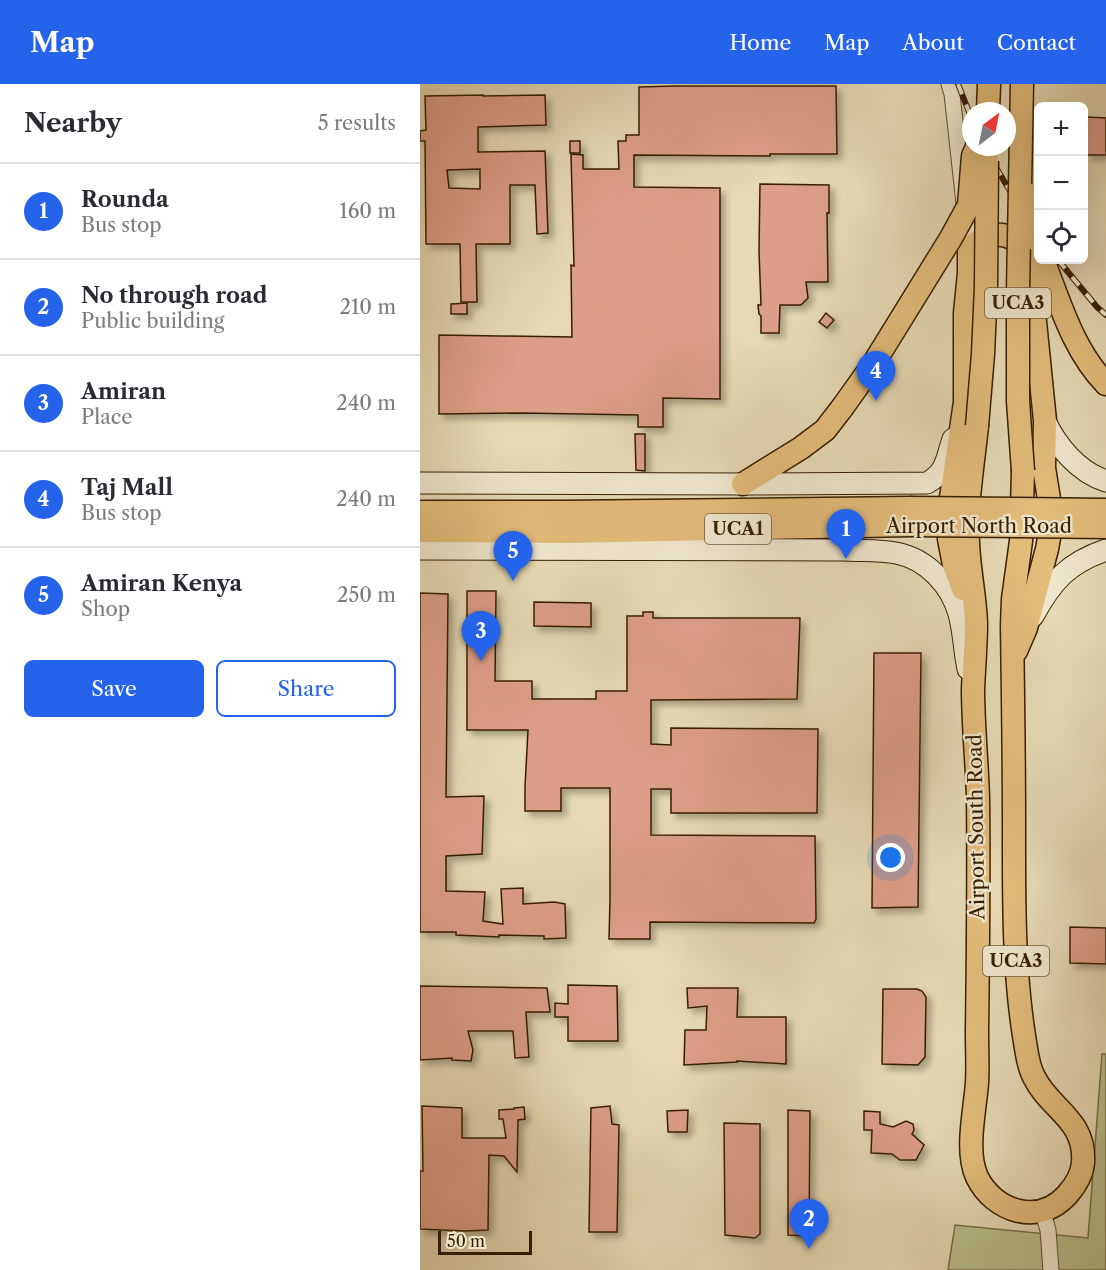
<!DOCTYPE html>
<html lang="en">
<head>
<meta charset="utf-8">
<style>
  body { margin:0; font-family:"Libre Caslon Text",serif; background:#f7f7f7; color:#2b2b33 }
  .controls { position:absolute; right:18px; top:18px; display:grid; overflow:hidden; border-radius:9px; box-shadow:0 6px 24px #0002 }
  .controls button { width:54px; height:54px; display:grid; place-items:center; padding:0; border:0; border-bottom:2px solid #e1e1e2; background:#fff; color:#2b2b33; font:30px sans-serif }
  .compass { position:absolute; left:542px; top:18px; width:54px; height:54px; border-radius:50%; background:#fff; box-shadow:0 6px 24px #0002; rotate:32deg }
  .scale { position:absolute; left:18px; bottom:15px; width:94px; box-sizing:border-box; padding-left:6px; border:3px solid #381e00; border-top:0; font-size:16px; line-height:21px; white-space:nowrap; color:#381e00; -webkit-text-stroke:4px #efe6ce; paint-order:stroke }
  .you { position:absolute; left:471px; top:774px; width:21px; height:21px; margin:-15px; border:4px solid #fff; border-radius:50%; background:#1a73e8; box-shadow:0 0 0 9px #1a73e833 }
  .badge { display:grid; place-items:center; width:39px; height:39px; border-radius:50%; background:#2563eb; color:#fff; font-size:20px; font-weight:700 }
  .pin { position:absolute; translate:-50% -50px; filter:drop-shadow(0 2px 3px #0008) }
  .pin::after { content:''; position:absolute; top:32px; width:21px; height:18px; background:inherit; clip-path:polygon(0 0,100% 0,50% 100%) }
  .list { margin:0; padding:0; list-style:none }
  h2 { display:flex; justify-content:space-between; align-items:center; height:78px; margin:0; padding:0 24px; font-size:26px }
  h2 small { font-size:20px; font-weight:400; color:#7c7c81 }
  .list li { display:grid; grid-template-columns:39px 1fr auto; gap:18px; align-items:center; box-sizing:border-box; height:96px; padding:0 24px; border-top:2px solid #e1e1e2 }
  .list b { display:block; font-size:22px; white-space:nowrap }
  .list p { margin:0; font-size:20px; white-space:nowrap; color:#7c7c81 }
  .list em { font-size:20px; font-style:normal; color:#7c7c81 }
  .actions { display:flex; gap:12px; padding:18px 24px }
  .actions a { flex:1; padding:14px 0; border:2px solid #2563eb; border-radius:9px; text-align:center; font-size:21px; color:#2563eb }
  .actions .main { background:#2563eb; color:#fff }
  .icon { flex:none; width:33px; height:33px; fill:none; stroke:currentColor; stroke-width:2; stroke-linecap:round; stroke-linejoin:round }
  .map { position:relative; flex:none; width:686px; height:1186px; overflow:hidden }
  header { display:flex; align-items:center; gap:36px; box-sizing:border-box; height:84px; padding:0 30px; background:#2563eb; color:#fff }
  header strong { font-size:28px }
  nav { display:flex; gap:33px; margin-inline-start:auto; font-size:21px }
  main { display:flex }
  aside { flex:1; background:#fff }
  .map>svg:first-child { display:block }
  .green { fill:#b8be8a; stroke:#786e45; stroke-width:1.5 }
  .building { fill:#dc9e86; stroke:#381e00; stroke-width:1.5; fill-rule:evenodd; filter:url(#shadow) }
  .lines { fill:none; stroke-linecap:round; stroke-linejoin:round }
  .minor-casing { stroke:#644d2d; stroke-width:17 }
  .secondary-casing { stroke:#381e00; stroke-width:23 }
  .primary-casing { stroke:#381e00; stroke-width:25 }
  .minor { stroke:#efe6ce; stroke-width:15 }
  .secondary { stroke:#efe6ce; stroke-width:21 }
  .primary { stroke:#e3bc7a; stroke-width:22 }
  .rail-casing { stroke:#381e00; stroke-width:6 }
  .rail { stroke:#efe6ce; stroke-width:4; stroke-dasharray:11; stroke-linecap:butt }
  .primary-bridge-casing { stroke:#381e00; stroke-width:25; stroke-linecap:butt }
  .primary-bridge { stroke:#e3bc7a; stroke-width:22 }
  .labels { text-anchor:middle; stroke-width:4.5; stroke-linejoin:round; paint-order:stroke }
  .shield { fill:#efe6ce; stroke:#6f5a3e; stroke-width:1.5 }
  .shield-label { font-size:18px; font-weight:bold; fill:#381e00 }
  .street-label { font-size:20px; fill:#381e00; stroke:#efe6ce }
</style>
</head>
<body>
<header>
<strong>Map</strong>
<nav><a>Home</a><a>Map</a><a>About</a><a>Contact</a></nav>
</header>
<main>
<aside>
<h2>Nearby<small>5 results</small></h2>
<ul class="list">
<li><span class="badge">1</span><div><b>Rounda</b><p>Bus stop</p></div><em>160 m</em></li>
<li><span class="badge">2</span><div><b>No through road</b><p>Public building</p></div><em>210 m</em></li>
<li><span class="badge">3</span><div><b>Amiran</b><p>Place</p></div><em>240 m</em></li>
<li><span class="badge">4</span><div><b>Taj Mall</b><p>Bus stop</p></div><em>240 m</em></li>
<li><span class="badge">5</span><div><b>Amiran Kenya</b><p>Shop</p></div><em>250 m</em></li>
</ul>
<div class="actions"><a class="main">Save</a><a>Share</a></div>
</aside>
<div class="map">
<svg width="686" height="1186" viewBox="0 0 686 1186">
  <defs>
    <filter id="shadow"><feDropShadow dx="5" dy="5" stdDeviation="3" flood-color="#0004"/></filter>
  </defs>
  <rect width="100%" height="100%" fill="#e6d9b3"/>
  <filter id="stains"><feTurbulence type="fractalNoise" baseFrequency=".00333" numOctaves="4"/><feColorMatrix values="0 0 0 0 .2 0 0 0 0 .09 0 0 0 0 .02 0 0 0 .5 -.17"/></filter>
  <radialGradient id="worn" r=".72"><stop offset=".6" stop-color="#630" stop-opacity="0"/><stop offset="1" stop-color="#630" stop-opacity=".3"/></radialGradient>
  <path class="green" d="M682 970H686V1186H528L535 1141 668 1154Z"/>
  <g class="building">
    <path d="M255 2H416L417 70H350V72L214 71V103L300 104V315L243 314V343H218V331L103 329 19 330V251L152 253 151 181 154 182 151 70 163 71V85H199L198 57H206V51H219V3Z"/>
    <path d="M63 11V12L125 11 126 41 58 43V68L125 67 128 149 117 150 115 101H90V160H56L57 218H41L40 160H6L5 57H0V47L6 46 5 12ZM60 85V105L29 104 27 86Z"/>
    <path d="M666 33 686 34V71H666Z"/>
    <rect x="150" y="57" width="10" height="12"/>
    <path d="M340 100 409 101V129H407L408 198H386L388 214 381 221H360L359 249H341V232L339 230 338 221H341L339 167Z"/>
    <path d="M47 219V230H31V220Z"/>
    <path d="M406 229 414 236 407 244 399 238Z"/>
    <path d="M215 350H225V387L216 386Z"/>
    <path d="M47 507H76L75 597H112V615H176V607H207V532H223V528H233V534H380L377 615 231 616V660L251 661V644L398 645 397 729H251V705H231V751L395 752 396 835 394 839 230 838V855H189L190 816V704H141V727H105V703L108 646H47Z"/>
    <path d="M0 509 28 510 26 713 64 712 62 770 26 772V807L65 808 63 837 83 840 81 805 103 804V820L134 818 145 820 146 854 124 855V852L79 851V853L36 851V848H0Z"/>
    <path d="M114 518 171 519V543L114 542Z"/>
    <path d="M454 569H501L498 823 452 824Z"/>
    <path d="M650 843 686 844V880L650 879Z"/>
    <path d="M148 901 197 902 198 957H148V933H135V919L148 920Z"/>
    <path d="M0 902 127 904 130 928H106L109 973 95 974 93 947H48L53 966 51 977 32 976V974L0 976Z"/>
    <path d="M267 904H318L317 933H366V980L317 977V978L264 981 265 946H286L287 922 268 924Z"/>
    <path d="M463 905H497L502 907 506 913 505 973 498 981 462 980Z"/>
    <path d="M2 1022 42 1024V1054H86L83 1035H79V1026L94 1025V1024L104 1023 105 1035 98 1036 97 1088 84 1072 69 1071 68 1146 45 1147 0 1145V1087H3Z"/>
    <path d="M190 1022 192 1040 199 1041 197 1148H169L171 1024Z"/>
    <path d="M268 1026 267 1048H248L247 1027Z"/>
    <path d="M368 1026 390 1027 389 1152 368 1151Z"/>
    <path d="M444 1027 460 1028V1040L473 1043 486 1037 493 1040 494 1046 492 1050 504 1061 496 1076H480L472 1070 451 1069 452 1046H444Z"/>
    <path d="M304 1039 340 1040V1150L335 1154 305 1151Z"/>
  </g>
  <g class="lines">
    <defs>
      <g id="minor">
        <path d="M529 0 532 10 549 165"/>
        <path d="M622 1126 628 1146 631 1186"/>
      </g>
      <g id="secondary">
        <path d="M625 337C637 362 658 388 686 397"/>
        <path d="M0 399 323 400 507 399C527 388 526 375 533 355"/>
        <path d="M0 465 426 466C442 467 460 466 476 469 507 475 531 501 539 530 544 548 544 567 548 585"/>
        <path d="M613 532C632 497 648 479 686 466"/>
      </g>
      <g id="primary">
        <path d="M568 27 569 0"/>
        <path d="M601 51 602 0"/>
        <path d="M623 176C640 219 653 266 686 300"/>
        <path d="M557 342C553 381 546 420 548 459 549 486 555 512 556 539 556 561 554 583 553 605 553 641 557 678 558 714 559 792 558 870 557 948 557 965 558 982 557 999 555 1027 545 1067 557 1093 574 1128 619 1142 647 1111 655 1102 662 1091 663 1079 666 1035 630 1026 614 993 608 982 607 970 605 958 593 886 594 812 594 739 594 674 593 608 592 542L593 515 601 457 603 387"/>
        <path d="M323 400 381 364 405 346 422 324"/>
        <path d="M0 428H144L490 424"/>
        <path d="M0 447 145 448 491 441"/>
        <path d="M543 505 534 481 529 455 528 434 545 318V229L549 189V165C569 145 591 146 608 168L625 337 624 384 629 415V454L627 465 606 544 596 567"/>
      </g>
    </defs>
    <use href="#minor" class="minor-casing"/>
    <use href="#secondary" class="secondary-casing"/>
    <use href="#primary" class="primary-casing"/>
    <use href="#minor" class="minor"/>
    <use href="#secondary" class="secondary"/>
    <use href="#primary" class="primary"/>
    <defs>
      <g id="rail">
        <path d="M538 0 551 33"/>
        <path d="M564 63 610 141 618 151"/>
        <path d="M638 176 677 223 686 231"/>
      </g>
    </defs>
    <use href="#rail" class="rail-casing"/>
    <use href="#rail" class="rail"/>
    <defs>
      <g id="primary-bridge">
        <path d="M601 51 598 207V317L603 387"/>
        <path d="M611 111 613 131 618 157"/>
        <path d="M422 324 452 282 531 154 549 121 553 72 557 63"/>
        <path d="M557 342 563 270 566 202 567 77"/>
        <path d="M490 424 686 426"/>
        <path d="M491 441 686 443"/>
      </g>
    </defs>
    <use href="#primary-bridge" class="primary-bridge-casing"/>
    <use href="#primary-bridge" class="primary-bridge"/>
  </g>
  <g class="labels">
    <g class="shield">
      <rect x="565" y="204" width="66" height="30" rx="4.5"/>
      <rect x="285" y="430" width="66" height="30" rx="4.5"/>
      <rect x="563" y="862" width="66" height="30" rx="4.5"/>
    </g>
    <g class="shield-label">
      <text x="598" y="225">UCA3</text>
      <text x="318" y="451">UCA1</text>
      <text x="596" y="883">UCA3</text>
    </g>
    <g class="street-label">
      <text x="559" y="449">Airport North Road</text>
      <text transform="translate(556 743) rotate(-91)" y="7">Airport South Road</text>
    </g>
  </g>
  <rect width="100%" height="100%" filter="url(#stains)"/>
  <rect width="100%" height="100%" fill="url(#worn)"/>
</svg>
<div class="controls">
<button>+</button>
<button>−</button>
<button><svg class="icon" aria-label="locate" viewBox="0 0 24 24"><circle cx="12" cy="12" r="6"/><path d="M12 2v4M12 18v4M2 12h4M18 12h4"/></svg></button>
</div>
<svg class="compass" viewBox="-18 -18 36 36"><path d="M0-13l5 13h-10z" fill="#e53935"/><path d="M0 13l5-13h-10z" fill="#7c7c81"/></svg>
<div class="scale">50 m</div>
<div class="you"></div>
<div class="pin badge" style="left:426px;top:475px">1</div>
<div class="pin badge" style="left:389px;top:1165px">2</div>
<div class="pin badge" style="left:61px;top:577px">3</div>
<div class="pin badge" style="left:456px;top:317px">4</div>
<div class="pin badge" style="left:93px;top:497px">5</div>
</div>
</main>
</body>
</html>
